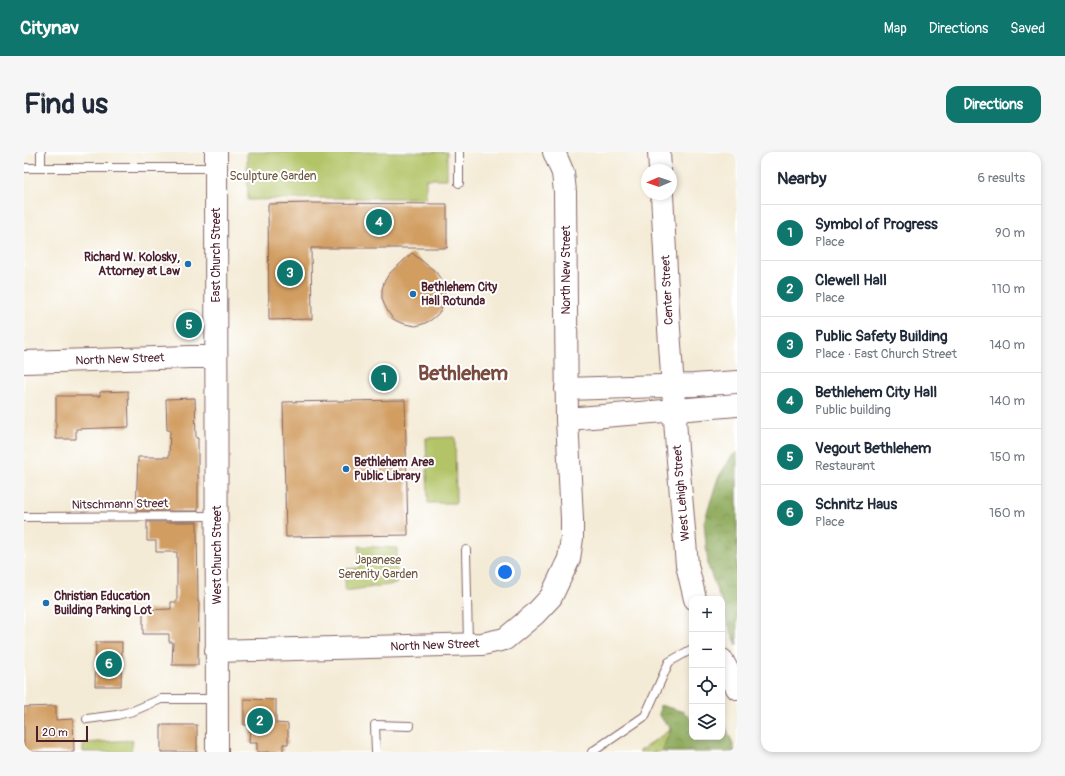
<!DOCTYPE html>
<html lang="en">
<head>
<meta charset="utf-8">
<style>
  body { margin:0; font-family:Pangolin,sans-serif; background:#f6f6f7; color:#1f2937 }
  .controls { position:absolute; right:12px; bottom:12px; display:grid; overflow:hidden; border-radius:8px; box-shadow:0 2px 6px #0003 }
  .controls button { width:36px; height:36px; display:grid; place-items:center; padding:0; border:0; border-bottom:1px solid #e0e1e3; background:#fff; color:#1f2937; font:20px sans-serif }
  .compass { position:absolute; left:617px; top:12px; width:36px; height:36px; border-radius:50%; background:#fff; box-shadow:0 2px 6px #0003; rotate:268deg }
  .scale { position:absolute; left:12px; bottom:10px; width:52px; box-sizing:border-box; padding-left:4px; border:2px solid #4a1f2b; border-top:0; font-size:11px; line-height:14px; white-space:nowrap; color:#4a1f2b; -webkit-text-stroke:3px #fff; paint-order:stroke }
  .you { position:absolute; left:481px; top:420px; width:14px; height:14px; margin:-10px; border:3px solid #fff; border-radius:50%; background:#1a73e8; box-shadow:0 0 0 6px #1a73e833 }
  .badge { display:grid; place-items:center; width:26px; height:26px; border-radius:50%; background:#0f766e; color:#fff; font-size:13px; font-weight:700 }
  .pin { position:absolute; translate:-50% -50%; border:2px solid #fff; box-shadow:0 1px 4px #0006 }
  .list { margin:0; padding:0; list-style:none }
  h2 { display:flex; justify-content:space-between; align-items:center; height:52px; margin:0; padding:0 16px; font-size:17px }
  h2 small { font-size:13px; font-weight:400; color:#747a83 }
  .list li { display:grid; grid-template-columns:26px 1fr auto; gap:12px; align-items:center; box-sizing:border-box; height:56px; padding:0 16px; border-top:1px solid #e0e1e3 }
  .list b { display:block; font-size:15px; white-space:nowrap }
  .list p { margin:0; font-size:13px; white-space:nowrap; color:#747a83 }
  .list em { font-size:13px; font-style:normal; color:#747a83 }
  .icon { flex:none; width:22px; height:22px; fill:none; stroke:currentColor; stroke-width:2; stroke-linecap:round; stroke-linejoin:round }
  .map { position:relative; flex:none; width:713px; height:600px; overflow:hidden; border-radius:12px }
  header { display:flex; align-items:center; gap:24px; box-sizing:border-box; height:56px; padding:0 20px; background:#0f766e; color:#fff }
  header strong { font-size:19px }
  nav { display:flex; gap:22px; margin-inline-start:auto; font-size:14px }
  .intro { display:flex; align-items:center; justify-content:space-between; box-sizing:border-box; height:96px; padding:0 24px }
  h1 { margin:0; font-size:28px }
  .button { padding:10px 18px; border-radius:12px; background:#0f766e; color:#fff; font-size:14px; font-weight:700 }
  main { display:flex; gap:24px; padding:0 24px }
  aside { flex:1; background:#fff; border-radius:12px; box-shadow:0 2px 6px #0003 }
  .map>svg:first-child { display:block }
  .grass { fill:url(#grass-dots); stroke:#7e7249 }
  .forest { fill:url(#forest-crowns); stroke:#6c6444 }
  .garden { fill:#b3c467; stroke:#7e7249 }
  .building { fill:#d19d61 }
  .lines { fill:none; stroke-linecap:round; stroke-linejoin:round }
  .lane-casing { stroke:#866667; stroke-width:10 }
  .secondary-casing { stroke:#866667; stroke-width:24 }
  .lane { stroke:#fff; stroke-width:8 }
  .secondary { stroke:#fff; stroke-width:22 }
  .poi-dot { fill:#1f6fb2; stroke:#fff; stroke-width:1.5 }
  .labels { text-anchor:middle; stroke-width:4; stroke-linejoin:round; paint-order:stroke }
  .park-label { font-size:12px; fill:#6f5940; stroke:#fff }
  .street-label { font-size:12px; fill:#4a1f2b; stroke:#fff }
  .poi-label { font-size:12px; font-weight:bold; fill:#4a1f2b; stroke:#fff; text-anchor:start }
  .town-label { font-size:20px; font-weight:bold; fill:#794b3e; stroke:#fff }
</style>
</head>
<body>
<header>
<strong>Citynav</strong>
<nav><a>Map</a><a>Directions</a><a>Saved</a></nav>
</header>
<div class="intro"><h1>Find us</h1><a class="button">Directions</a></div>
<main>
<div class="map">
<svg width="713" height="600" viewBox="0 0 713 600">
  <defs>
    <pattern id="grass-dots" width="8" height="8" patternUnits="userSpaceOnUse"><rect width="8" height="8" fill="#b3c467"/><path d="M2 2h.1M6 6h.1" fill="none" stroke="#9ba85a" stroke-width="1.8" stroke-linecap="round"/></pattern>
    <pattern id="forest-crowns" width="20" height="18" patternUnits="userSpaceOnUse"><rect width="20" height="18" fill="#8eaa5c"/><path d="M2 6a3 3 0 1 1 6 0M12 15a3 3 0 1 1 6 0" fill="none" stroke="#768a4c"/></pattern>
  </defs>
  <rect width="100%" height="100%" fill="#fff"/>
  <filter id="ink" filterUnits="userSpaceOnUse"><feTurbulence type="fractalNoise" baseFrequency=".025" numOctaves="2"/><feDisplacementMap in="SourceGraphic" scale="8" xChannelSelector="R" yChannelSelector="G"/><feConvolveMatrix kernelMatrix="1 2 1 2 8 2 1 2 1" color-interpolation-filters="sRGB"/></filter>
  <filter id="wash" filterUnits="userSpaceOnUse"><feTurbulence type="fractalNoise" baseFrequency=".012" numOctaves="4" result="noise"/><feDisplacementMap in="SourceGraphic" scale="16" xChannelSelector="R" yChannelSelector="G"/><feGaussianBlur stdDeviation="0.9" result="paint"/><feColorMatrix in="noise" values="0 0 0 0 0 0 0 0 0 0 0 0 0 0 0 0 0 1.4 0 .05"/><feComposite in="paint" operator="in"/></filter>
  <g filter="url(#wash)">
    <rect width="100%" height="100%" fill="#f4ebd6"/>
    <path class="grass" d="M647 577 639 597 636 600H614Z"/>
    <g class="forest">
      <path d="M713 300V493C707 480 698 461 698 447H696L684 414 680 370 694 326 708 304Z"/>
      <path d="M636 553 660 560 668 568V585H698V567L707 587 711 600H639V597L647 577 635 564Z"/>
    </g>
    <g class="garden">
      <path d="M223 0H423V27H402V46H307L224 48Z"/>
      <path d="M431 285 432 351H404L402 286Z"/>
      <path d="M335 394 373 396 372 432 321 439V417L335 416Z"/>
      <path d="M109 588 107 600H59V591Z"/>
    </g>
    <g id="blocks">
      <g class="building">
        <path d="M287 51 423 52V96H287L288 167 245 168 244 52Z"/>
        <path d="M388 101 412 120 418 129 421 138 420 148 417 158 414 162 407 168 399 172 392 174 386 173 377 171 369 167 364 160 360 152 358 146V138L360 130 365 122Z"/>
        <path d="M104 239 105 275 52 277V287H32V244H76V240Z"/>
        <path d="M171 246 172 286H174V359H112L114 305H145L146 278H143L142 247Z"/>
        <path d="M381 248 384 383 262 385 259 250Z"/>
        <path d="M123 370H173L174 450H175L174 513H148L149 490H145V482H119V458L147 457V450H153V400H132V389H123Z"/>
        <path d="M72 490H98L97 534H71Z"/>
        <path d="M220 547 252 548V571L264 572V592H259V600H233V591H225L226 573H220Z"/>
        <path d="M32 554V568L49 567 50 600H0V555Z"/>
        <rect x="137" y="573" width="36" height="27"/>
      </g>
    </g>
  </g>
  <g filter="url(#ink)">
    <use href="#blocks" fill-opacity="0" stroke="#866667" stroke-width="1"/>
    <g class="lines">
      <defs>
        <g id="lane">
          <path d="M17 0V16"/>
          <path d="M435 0V31"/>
          <path d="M0 16H191"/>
          <path d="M0 365 191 364"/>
          <path d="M442 398 444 492"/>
          <path d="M63 567 93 563 109 559 137 547H191"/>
          <path d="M352 600 351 573 386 574"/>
          <path d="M568 600 621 564 645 510 668 497"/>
        </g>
        <g id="secondary">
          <path d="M192 0 193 600"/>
          <path d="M635 0 636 18"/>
          <path d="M638 42 645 177 653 297 663 413 671 447"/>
          <path d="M0 210 167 205H192"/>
          <path d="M542 237 670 233 713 230"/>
          <path d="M543 267 713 253"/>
          <path d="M192 499 458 492 481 487 511 462 527 445 545 407 548 386V367L543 267 541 40 539 21 530 0"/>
          <path d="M698 508 713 536"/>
        </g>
      </defs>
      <use href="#lane" class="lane-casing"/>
      <use href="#secondary" class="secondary-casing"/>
      <use href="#lane" class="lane"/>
      <use href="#secondary" class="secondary"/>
    </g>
  </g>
  <g class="poi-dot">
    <circle cx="164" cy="112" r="4"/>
    <circle cx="389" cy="142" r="4"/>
    <circle cx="322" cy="317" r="4"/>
    <circle cx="22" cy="451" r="4"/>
  </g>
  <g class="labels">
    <g class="park-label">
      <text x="249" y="28">Sculpture Garden</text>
      <text x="354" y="412">Japanese<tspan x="354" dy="14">Serenity Garden</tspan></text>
    </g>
    <g class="street-label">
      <text transform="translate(192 103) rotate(-90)" y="4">East Church Street</text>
      <text transform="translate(542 118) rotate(-90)" y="4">North New Street</text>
      <text transform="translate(643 138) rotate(-93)" y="4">Center Street</text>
      <text transform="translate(96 207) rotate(-2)" y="4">North New Street</text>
      <text transform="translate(657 341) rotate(-95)" y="4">West Lehigh Street</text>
      <text transform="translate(96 352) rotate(-1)" y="4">Nitschmann Street</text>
      <text transform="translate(193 403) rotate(-90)" y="4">West Church Street</text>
      <text transform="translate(411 493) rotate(-2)" y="4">North New Street</text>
    </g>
    <g class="poi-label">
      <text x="156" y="109" text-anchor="end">Richard W. Kolosky,<tspan x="156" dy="14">Attorney at Law</tspan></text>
      <text x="397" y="139">Bethlehem City<tspan x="397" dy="14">Hall Rotunda</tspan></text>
      <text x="330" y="314">Bethlehem Area<tspan x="330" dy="14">Public Library</tspan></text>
      <text x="30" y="448">Christian Education<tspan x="30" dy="14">Building Parking Lot</tspan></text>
    </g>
    <g class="town-label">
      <text x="439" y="228">Bethlehem</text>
    </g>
  </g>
</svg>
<div class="controls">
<button>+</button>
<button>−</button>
<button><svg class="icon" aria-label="locate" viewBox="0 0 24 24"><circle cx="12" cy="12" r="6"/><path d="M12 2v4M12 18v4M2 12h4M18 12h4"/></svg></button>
<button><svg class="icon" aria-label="layers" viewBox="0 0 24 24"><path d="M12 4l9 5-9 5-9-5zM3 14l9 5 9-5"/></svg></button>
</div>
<svg class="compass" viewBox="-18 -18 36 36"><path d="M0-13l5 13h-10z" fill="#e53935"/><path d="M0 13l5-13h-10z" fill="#747a83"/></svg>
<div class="scale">20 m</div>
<div class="you"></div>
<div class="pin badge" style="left:360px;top:226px">1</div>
<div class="pin badge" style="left:236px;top:569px">2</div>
<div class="pin badge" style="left:266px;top:121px">3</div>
<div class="pin badge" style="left:355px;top:70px">4</div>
<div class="pin badge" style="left:165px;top:173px">5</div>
<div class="pin badge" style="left:85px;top:512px">6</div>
</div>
<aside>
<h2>Nearby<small>6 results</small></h2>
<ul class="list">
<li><span class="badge">1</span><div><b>Symbol of Progress</b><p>Place</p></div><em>90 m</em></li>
<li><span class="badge">2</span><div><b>Clewell Hall</b><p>Place</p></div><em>110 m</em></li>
<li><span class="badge">3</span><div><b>Public Safety Building</b><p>Place · East Church Street</p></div><em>140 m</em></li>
<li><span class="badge">4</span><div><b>Bethlehem City Hall</b><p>Public building</p></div><em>140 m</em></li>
<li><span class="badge">5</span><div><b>Vegout Bethlehem</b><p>Restaurant</p></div><em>150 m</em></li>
<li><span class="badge">6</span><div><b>Schnitz Haus</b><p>Place</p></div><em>160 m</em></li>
</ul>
</aside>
</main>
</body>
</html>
